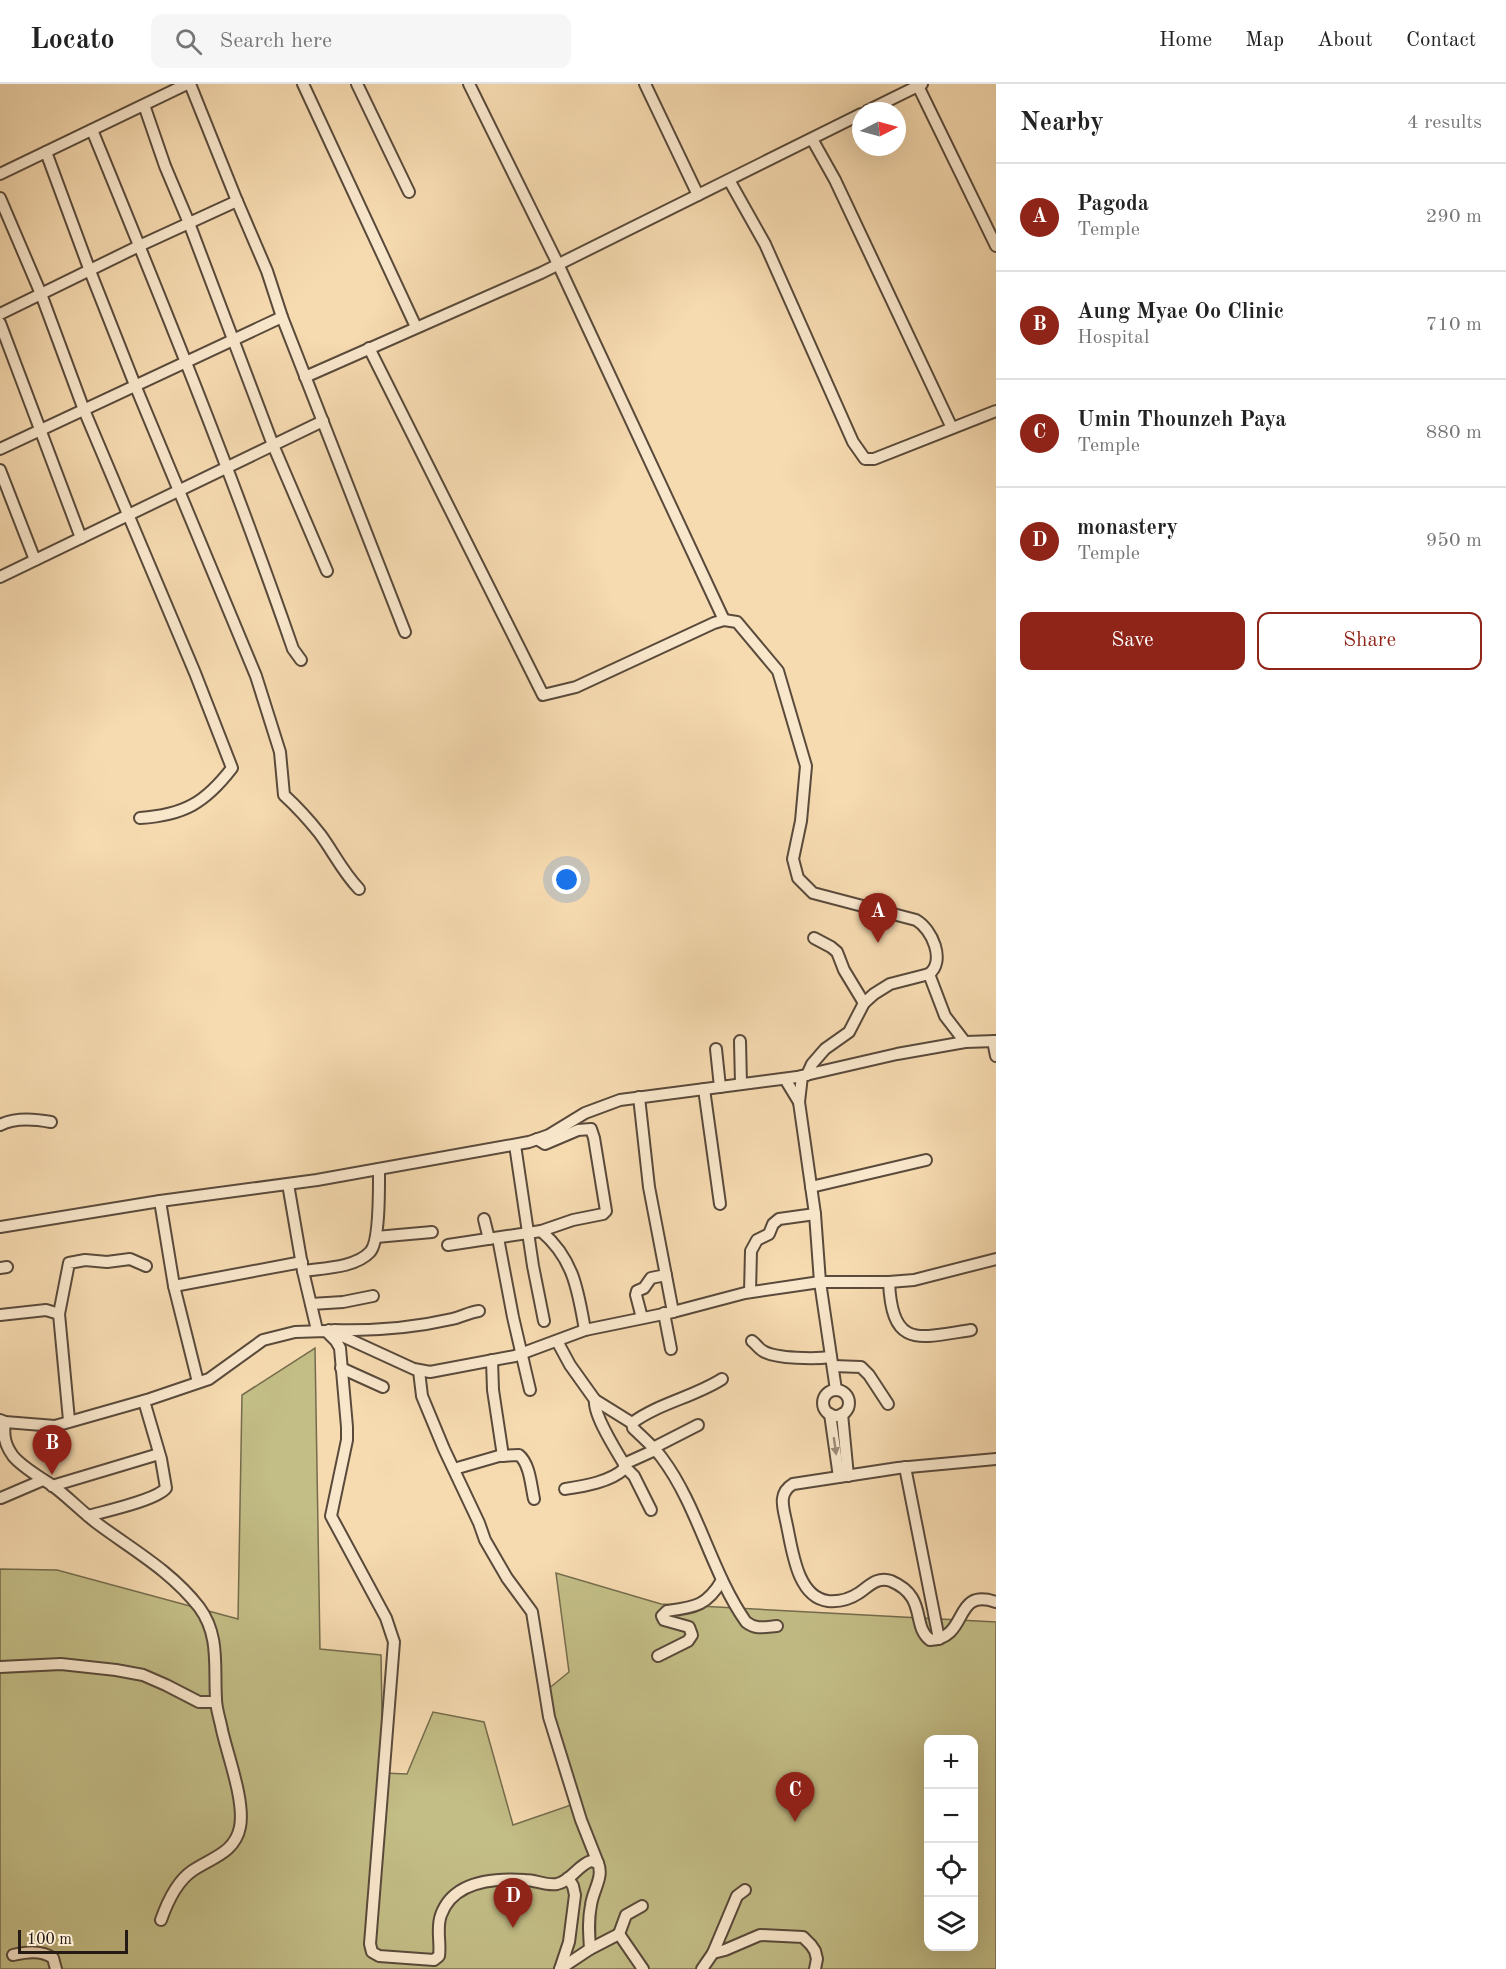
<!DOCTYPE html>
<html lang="en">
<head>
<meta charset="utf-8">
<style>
  body { margin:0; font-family:"Old Standard TT",serif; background:#f6f6f6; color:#222 }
  .controls { position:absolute; right:18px; bottom:18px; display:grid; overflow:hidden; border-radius:12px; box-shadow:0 6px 24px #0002 }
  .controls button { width:54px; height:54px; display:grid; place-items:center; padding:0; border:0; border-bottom:2px solid #e0e0e0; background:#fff; color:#222; font:30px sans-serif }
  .compass { position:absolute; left:852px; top:18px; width:54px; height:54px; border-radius:50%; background:#fff; box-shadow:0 6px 24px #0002; rotate:84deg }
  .scale { position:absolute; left:18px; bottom:15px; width:110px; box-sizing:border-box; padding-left:6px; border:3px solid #251a14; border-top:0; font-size:16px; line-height:21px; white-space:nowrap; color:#251a14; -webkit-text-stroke:4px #f9e7cc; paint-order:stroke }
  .you { position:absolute; left:567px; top:796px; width:21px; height:21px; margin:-15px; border:4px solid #fff; border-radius:50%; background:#1a73e8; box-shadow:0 0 0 9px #1a73e833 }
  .badge { display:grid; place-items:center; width:39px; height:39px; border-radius:50%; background:#8f2418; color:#fff; font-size:20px; font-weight:700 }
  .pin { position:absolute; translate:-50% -50px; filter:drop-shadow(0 2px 3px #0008) }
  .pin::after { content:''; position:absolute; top:32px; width:21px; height:18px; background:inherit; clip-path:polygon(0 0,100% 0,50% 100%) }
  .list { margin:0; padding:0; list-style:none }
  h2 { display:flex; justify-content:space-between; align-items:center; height:78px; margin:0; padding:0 24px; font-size:26px }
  h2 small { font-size:20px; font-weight:400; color:#767676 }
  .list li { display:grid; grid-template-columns:39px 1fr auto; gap:18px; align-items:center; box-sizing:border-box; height:108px; padding:0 24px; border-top:2px solid #e0e0e0 }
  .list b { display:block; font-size:22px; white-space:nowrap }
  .list p { margin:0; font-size:20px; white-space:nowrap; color:#767676 }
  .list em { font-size:20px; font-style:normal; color:#767676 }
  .actions { display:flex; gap:12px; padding:18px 24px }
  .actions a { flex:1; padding:14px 0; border:2px solid #8f2418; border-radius:12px; text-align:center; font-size:21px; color:#8f2418 }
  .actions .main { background:#8f2418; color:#fff }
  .icon { flex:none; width:33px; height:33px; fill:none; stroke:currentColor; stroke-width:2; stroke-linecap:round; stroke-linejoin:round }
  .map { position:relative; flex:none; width:996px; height:1885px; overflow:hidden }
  header { display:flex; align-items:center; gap:36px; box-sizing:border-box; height:84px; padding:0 30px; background:#fff; border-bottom:2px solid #e0e0e0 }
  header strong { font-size:28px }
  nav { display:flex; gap:33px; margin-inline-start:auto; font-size:21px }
  .search { width:420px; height:54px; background:#f6f6f6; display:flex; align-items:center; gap:15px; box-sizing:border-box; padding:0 21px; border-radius:12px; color:#767676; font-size:22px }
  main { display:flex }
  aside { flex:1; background:#fff }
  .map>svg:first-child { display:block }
  .green { fill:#c3bd86; stroke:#746c4d; stroke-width:1.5; fill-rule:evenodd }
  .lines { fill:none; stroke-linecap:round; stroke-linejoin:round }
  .minor-casing { stroke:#594a3b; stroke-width:14 }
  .minor { stroke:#f9e7cc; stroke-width:10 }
  .oneway { fill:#9a8b79 }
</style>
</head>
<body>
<header>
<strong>Locato</strong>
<div class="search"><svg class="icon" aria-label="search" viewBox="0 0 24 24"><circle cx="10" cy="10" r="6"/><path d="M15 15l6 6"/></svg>Search here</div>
<nav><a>Home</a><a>Map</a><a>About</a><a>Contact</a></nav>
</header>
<main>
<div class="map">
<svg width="996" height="1885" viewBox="0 0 996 1885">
  <rect width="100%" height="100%" fill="#f6dab0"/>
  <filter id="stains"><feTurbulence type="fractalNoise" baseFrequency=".00333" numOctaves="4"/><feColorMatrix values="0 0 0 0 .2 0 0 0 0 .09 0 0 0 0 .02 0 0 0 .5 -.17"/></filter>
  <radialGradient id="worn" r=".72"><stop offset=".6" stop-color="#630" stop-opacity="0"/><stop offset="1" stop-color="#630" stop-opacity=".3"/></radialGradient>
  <path class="green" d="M315 1264 320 1565 381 1571 383 1689 407 1690 433 1628 484 1638 513 1741 574 1720 547 1606 569 1588 556 1489 661 1520 996 1538V1885H0V1485L57 1486 238 1535 242 1311ZM928 1656H974V1862H928Z"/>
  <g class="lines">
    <defs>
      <g id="minor">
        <path d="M190 0 237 117 267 187 282 233 405 548"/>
        <path d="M303 0 416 243"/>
        <path d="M357 0 409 108"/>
        <path d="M469 0 558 180 724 536"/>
        <path d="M645 0 698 111"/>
        <path d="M918 2 996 162"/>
        <path d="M144 21 165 82 189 139 273 361 327 487"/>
        <path d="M867 27 922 0"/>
        <path d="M92 46C162 217 232 389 293 565L301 576"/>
        <path d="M812 55 835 96 952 344"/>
        <path d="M46 68 90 187 135 301 256 592 280 668 284 711C297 723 309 736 320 750 334 769 342 787 359 805"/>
        <path d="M0 90 187 0"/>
        <path d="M729 96 765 160 853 358 865 375H874L996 327"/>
        <path d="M0 114 41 210 84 326 195 589 232 684C205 719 184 731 140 734"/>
        <path d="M0 230 139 162 237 117"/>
        <path d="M0 239 81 454"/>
        <path d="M369 264 543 611 576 603 714 539 724 536 737 538 778 587 806 682 801 737 793 775 798 794 813 809 916 836C932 845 946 877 929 890L945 932 965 958"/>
        <path d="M305 293 541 189 861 30"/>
        <path d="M0 365 282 233"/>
        <path d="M0 386 35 476"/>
        <path d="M0 493 323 337"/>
        <path d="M814 854 831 863 837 868 844 886 864 919"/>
        <path d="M740 957 741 1000"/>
        <path d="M993 957 996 972"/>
        <path d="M716 965 720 1003"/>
        <path d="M807 991 812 980 825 965 849 948 864 919 874 910 890 900 929 890"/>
        <path d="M802 992 799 1018 815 1130 820 1198 836 1306"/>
        <path d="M785 995 799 1018"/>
        <path d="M704 1005 720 1120"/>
        <path d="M639 1013 649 1103 673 1228"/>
        <path d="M0 1041C15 1033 35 1035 51 1038"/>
        <path d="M515 1061 533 1182 544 1237"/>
        <path d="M288 1100 303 1187 317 1246"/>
        <path d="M811 1103 926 1076"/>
        <path d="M160 1117 174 1202 198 1298"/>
        <path d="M484 1135 489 1155"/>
        <path d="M0 1143 160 1117 317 1096 529 1058 549 1051 585 1029 620 1016 797 993 897 970 965 958 996 957"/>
        <path d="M541 1147C574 1175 578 1207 585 1246"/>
        <path d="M376 1153 432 1148"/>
        <path d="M498 1154 513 1233 530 1306"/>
        <path d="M448 1161 541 1147 573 1136 603 1130 606 1127 594 1054 591 1045 578 1046 545 1060 537 1055"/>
        <path d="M0 1184 7 1183"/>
        <path d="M303 1187C323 1184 355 1184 370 1168 380 1158 379 1101 379 1085"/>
        <path d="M889 1198C892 1265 918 1254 971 1246"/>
        <path d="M174 1202 302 1178"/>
        <path d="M750 1208 751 1167 757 1156 769 1150 773 1140 779 1135 815 1130"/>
        <path d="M311 1220 343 1218 373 1212"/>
        <path d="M664 1229 671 1265"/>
        <path d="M0 1231 46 1226 59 1230"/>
        <path d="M642 1234 636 1211 637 1207 644 1204 651 1194 666 1191"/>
        <path d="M329 1246 414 1285 430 1288 515 1272 585 1246 673 1228 745 1209 820 1198H889L914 1196 996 1175"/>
        <path d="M334 1246C374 1247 413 1244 452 1235 461 1233 470 1228 479 1227"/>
        <path d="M557 1257 570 1281 595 1316 632 1339 633 1344C643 1354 654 1363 662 1374 698 1422 711 1488 746 1538 756 1546 765 1543 777 1542"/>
        <path d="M752 1257C756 1260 759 1265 763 1267 776 1275 816 1275 831 1273"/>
        <path d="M492 1276 493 1306 503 1372"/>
        <path d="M833 1282 861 1283 869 1291 888 1320"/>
        <path d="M341 1284 383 1303"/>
        <path d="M419 1287 422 1312 444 1365 479 1439 485 1456 507 1494 532 1528 549 1633 581 1736 598 1779"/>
        <circle cx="836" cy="1319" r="13"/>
        <path d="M830 1330 839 1393"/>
        <path d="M842 1330 848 1392"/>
        <path d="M0 1336 5 1338 55 1342 150 1315 209 1295 263 1256 295 1248 326 1247 336 1257 340 1264 347 1343V1356L331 1432 386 1534 394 1558 370 1860 372 1868 379 1872 434 1876 439 1872C441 1859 436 1844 441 1831 453 1797 495 1794 525 1796 536 1796 546 1802 557 1800 571 1797 578 1781 591 1777L598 1779C604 1793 593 1806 591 1821 588 1836 589 1849 590 1865L560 1885"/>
        <path d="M69 1336 59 1230 69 1179 85 1176 107 1178 130 1175 146 1182"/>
        <path d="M5 1338C3 1352 5 1361 13 1372 23 1384 40 1393 53 1402 68 1413 82 1428 98 1440 133 1466 171 1487 199 1523 220 1551 214 1582 216 1615 216 1625 220 1635 222 1646 228 1673 245 1717 240 1743 235 1769 211 1774 192 1787 176 1798 167 1819 161 1836"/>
        <path d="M632 1339C659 1319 694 1313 722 1295"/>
        <path d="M653 1364 698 1341"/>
        <path d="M996 1375 898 1384 793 1400C778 1409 783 1423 786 1437 792 1463 796 1513 828 1517 839 1518 850 1515 859 1509 869 1502 878 1492 891 1497 928 1513 911 1541 930 1556 970 1554 952 1503 996 1518"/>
        <path d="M624 1380 655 1366"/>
        <path d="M625 1383 634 1392 651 1426"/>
        <path d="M905 1383 939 1555"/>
        <path d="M454 1385 499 1372 519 1371C530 1380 531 1402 534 1415"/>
        <path d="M52 1402 159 1370"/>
        <path d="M565 1405C584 1402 610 1398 624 1385V1380C616 1366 593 1331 595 1316"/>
        <path d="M1 1414 43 1396"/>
        <path d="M88 1432C106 1427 157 1416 166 1404L161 1375 144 1317"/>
        <path d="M658 1572 688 1557 692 1551 689 1543 664 1536 662 1532 667 1527C695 1523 707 1522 722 1496"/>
        <path d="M0 1583 61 1580 116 1586 143 1591 166 1601 199 1618H216"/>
        <path d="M619 1850 626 1831 642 1822"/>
        <path d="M590 1865 619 1850 643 1885"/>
        <path d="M713 1869 725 1866 760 1851 803 1853 811 1861 815 1867 817 1875 815 1885"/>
        <path d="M13 1871C27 1868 41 1866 53 1874L56 1885"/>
        <path d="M560 1885 569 1858 575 1811 573 1802 568 1794"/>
        <path d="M702 1885 713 1869 737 1812 745 1806"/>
      </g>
    </defs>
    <use href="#minor" class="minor-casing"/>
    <use href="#minor" class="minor"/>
  </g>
  <defs><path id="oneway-solid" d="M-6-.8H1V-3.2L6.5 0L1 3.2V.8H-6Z" transform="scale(1.5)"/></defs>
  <use class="oneway" href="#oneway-solid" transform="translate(835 1362) rotate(82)"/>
  <rect width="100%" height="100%" filter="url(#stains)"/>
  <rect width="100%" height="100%" fill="url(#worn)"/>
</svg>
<div class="controls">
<button>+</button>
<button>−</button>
<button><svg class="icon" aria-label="locate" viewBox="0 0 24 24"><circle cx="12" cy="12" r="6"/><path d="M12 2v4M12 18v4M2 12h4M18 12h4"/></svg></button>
<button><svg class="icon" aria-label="layers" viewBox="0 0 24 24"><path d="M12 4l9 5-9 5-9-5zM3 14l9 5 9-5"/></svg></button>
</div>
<svg class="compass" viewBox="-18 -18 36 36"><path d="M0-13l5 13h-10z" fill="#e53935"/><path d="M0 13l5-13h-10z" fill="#767676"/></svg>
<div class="scale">100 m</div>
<div class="you"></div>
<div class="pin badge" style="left:878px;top:859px">A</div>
<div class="pin badge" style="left:52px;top:1391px">B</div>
<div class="pin badge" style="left:795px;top:1738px">C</div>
<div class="pin badge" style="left:513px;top:1844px">D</div>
</div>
<aside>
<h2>Nearby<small>4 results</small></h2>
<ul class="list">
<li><span class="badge">A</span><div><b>Pagoda</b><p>Temple</p></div><em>290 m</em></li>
<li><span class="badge">B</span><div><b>Aung Myae Oo Clinic</b><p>Hospital</p></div><em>710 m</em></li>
<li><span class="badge">C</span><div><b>Umin Thounzeh Paya</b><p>Temple</p></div><em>880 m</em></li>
<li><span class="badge">D</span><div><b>monastery</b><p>Temple</p></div><em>950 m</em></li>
</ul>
<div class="actions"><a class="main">Save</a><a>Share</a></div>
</aside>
</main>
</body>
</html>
